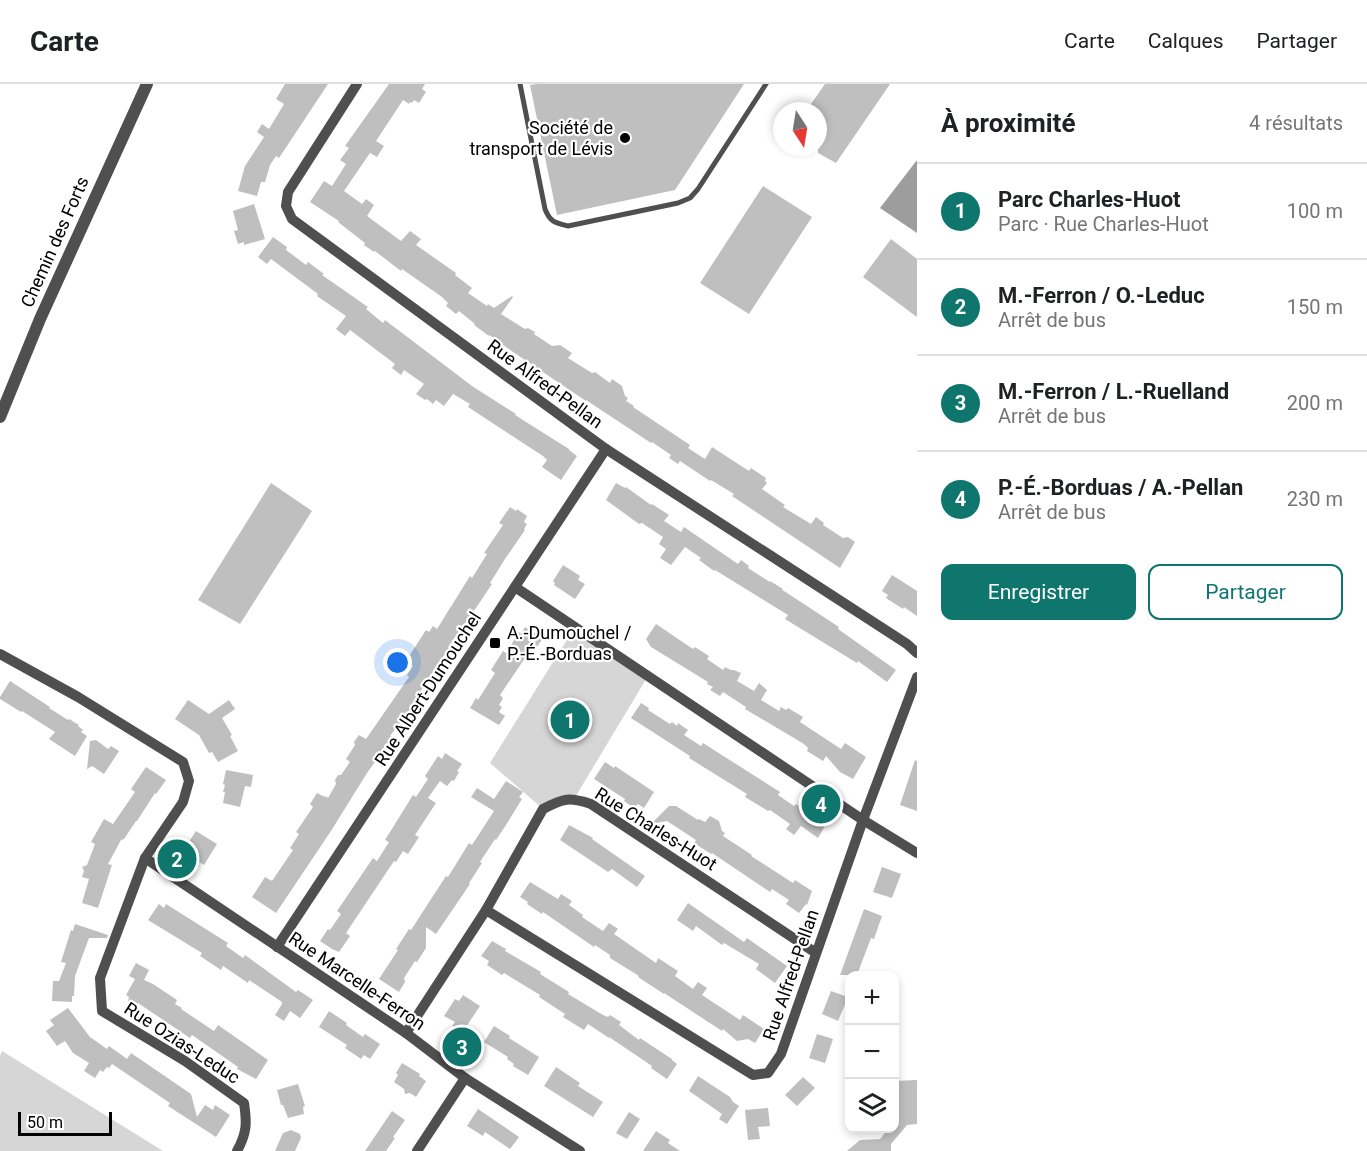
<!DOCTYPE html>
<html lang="fr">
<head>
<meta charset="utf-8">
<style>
  body { margin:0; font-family:Roboto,sans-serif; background:#f2f2f2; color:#202124 }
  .controls { position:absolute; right:18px; bottom:18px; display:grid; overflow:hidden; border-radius:12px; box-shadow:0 3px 9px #0003 }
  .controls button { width:54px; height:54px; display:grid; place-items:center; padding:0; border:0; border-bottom:2px solid #e0e0e0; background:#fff; color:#202124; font:30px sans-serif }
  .compass { position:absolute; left:773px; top:18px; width:54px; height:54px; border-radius:50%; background:#fff; box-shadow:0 3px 9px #0003; rotate:168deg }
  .scale { position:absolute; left:18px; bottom:15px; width:94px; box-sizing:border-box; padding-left:6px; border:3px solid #000; border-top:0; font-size:16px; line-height:21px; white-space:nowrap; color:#000; -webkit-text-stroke:4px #fff; paint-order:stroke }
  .you { position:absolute; left:398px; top:579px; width:21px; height:21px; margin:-15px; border:4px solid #fff; border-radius:50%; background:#1a73e8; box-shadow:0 0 0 9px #1a73e833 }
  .badge { display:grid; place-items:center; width:39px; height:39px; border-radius:50%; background:#0f766e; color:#fff; font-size:20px; font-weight:700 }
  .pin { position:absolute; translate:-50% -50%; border:3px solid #fff; box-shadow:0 2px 6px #0006 }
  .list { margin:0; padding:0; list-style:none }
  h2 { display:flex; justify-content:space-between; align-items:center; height:78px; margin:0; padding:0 24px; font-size:26px }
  h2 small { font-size:20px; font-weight:400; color:#757577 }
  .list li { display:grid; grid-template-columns:39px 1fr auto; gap:18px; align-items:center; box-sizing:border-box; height:96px; padding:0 24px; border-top:2px solid #e0e0e0 }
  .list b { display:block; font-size:22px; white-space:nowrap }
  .list p { margin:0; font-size:20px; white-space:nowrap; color:#757577 }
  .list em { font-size:20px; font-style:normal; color:#757577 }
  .actions { display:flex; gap:12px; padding:18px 24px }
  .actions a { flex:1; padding:14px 0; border:2px solid #0f766e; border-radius:12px; text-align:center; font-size:21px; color:#0f766e }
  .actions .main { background:#0f766e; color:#fff }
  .icon { flex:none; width:33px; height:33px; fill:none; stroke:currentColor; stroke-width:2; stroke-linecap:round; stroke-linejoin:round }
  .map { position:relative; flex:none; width:917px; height:1067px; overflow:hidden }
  header { display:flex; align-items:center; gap:36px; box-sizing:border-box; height:84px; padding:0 30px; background:#fff; border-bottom:2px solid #e0e0e0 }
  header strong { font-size:28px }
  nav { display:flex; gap:33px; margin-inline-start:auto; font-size:21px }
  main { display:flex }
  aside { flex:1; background:#fff }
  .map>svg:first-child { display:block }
  .green { fill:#d6d6d6 }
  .water { fill:#9d9d9d }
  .building { fill:#bfbfbf }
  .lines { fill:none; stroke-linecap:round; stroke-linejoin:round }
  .service { stroke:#4f4f4f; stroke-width:5 }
  .minor { stroke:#4f4f4f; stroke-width:10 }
  .tertiary { stroke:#4f4f4f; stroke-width:12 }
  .poi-dot { fill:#000; stroke:#fff; stroke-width:2 }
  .labels { text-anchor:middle; stroke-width:4.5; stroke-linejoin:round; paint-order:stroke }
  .poi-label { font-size:18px; fill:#000; stroke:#fff; text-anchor:end }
  .street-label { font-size:18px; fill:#000; stroke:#fff }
</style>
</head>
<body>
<header>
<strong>Carte</strong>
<nav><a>Carte</a><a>Calques</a><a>Partager</a></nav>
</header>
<main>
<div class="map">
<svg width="917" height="1067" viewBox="0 0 917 1067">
  <rect width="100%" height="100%" fill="#fff"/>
  <g class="green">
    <path d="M575 543 648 592 574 715 543 725 490 679Z"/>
    <path d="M2 967 163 1067H0V972Z"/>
  </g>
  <path class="water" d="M917 76V149L880 124Z"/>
  <g class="building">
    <path d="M285 0H328L279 74 276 72 270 81 265 98H261L257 112 238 107 245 82 264 53 257 48 262 40 269 45 284 20 276 15Z"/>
    <path d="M389 0H425L422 5 426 8 419 19 414 16 412 19 410 18 409 20 403 16 376 57 384 62 377 73 370 69 344 107 362 120 366 115 374 121 367 132 401 157 410 147 421 155 416 161 456 189 455 191 472 204 468 209 487 222 488 220 494 224 512 212 513 213 501 230 525 245 528 244 535 248 534 250 552 262 560 261 572 269 568 274 592 289 595 288 610 299 612 295 622 302 625 312 628 314 626 317 634 322 633 323 690 361 688 364 705 375 712 363 749 387 751 384 766 394 765 397 767 399 762 405 785 421 783 423 811 440 816 433 824 439 823 441 843 454 848 453 855 458 840 484 732 412 734 410 711 396 710 397 680 377 678 380 669 374 671 371 652 358 651 359 586 316V317L519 272 503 261V259L489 251V252L474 241 475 240 459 227 456 230 446 222 448 219 442 213 402 185 401 187 375 167 374 168 364 161 365 159 338 138 339 137 310 118 324 97 332 102 346 80 340 76 349 64 345 62Z"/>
    <path d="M537 0H744L675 106 557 131 530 1Z"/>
    <path d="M825 0H890L836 79 818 69V27H806Z"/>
    <path d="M763 102 812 133 749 230 700 199Z"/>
    <path d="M254 120 265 155 244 161V158L238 160 234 147 238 146 233 127Z"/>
    <path d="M273 153 287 163 286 166 306 181 308 178 324 190 322 191 368 223 366 225 383 239 385 236 472 302 516 330 515 331 569 365V366L577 372 561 396 542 383 547 376 543 372 468 323 470 320 453 310 444 322 436 316 433 320 427 315 425 316 416 310 424 300 404 286 401 291 392 284 395 280 350 246 345 252 336 245 346 232 317 212 318 210 271 175 267 180 258 173Z"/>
    <path d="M891 155 917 175V233L863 193Z"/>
    <path d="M271 399 312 427 240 540 198 516Z"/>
    <path d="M616 399 625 404 626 403 651 421 652 420 669 431 664 437 681 448 684 443 738 480 741 476 749 482 748 484 770 498V497L783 505 782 506 784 507 839 543 838 545 896 586 887 598 858 577 857 579 785 535 788 531 715 486 714 487 699 476 701 474 685 463 671 481 660 474 666 465 659 460 663 453 642 439 639 440 606 416Z"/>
    <path d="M510 423 516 427 517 425 527 432 524 438 527 440 524 445 525 446 505 475 490 499 492 500 478 521 448 563 449 564 416 614 418 615 390 652 392 653 383 665 384 668 380 674 377 675 367 689 331 747 276 829 252 813 265 793 272 797 293 766 290 764 299 750 296 748 313 723 310 720 317 709 325 713 326 712 328 714 336 700 335 696 338 691H341L350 678 346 675 355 661 354 658 359 651 366 655 409 593 407 591 413 582 406 577 426 546 429 548 433 542 437 545 470 492 472 494 487 470 484 469 503 441 499 439Z"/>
    <path d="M563 481 580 492 578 496 585 500 575 515 554 501 555 499 553 497Z"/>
    <path d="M892 491 917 507V532L904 523 903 525 886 514 888 511 882 507Z"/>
    <path d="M656 540 693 565 695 563 709 572 707 575 723 586 725 583 731 586H734L741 589 737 597 754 607 759 599 767 606 761 616 779 627 781 623 786 626 788 624 803 633 800 638 841 665 845 659 866 673 853 695 840 688 826 672 823 677 807 667 808 664 804 660 745 625 746 623 723 608 720 612 710 606 713 603 707 600 708 598 651 563 646 555Z"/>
    <path d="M525 543 543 554 528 576 525 574 500 611 503 614 499 621 502 623 499 628 505 632 499 641 470 624 476 614 478 616 495 589 491 586 503 567 506 569 519 548 521 550Z"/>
    <path d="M10 597 50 623 49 624 68 636 69 635 79 641 78 642 83 646 81 648 87 652 75 672 49 655 55 648 22 627 21 628 0 615V613Z"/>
    <path d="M188 616 209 630 229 616 235 625 222 634 232 651 230 652 238 667 218 678 212 668 209 669 199 651 175 635Z"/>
    <path d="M641 619 649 624 648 626 670 640 672 638 677 642 678 639 688 646 684 651 701 662 703 659 780 708 778 711 794 722 796 720 826 740 818 754 801 742 794 751 786 745 790 740 770 726 768 727 745 713 747 710 689 674 690 672 631 634Z"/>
    <path d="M96 656 108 665 111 662 119 667 104 690 92 682 87 685 90 657Z"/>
    <path d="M445 669 462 680 457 687 459 688 454 697 452 696 447 702 440 697 428 714 436 719 415 751 419 753 408 770 403 767 396 778 394 777 346 849 350 852 339 868 332 865 320 857 328 845 330 846 341 830 337 827 373 774 377 777 389 758 385 756 413 711 416 713 428 695 425 692 438 672 442 675Z"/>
    <path d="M915 676 917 677V727L900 721Z"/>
    <path d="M605 678 614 684 615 682 654 708 644 724 638 720 634 724 624 717 625 715 594 695Z"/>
    <path d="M146 683 166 696 156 710 155 709 137 737H136L124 755 121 756 108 780 112 781 98 824 82 819 89 795 82 793 84 787 82 783 87 781 95 760 91 758 104 735 113 740 135 708 131 705Z"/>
    <path d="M226 686 253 691 251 703 245 702 240 723 223 719 225 708H223L225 701 223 700Z"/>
    <path d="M506 697 523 708 519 713 522 715 506 741 496 756 495 755 480 778 482 779 469 799 470 800 436 850 426 843V864L417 878 415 877 404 894 405 898 399 908 379 895 398 866 396 865 409 845 411 846 446 792 448 793 469 759 472 761 494 727 471 713 477 704 494 715Z"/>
    <path d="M669 722H676L698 736 699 735 705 738 710 732 719 737 722 747 725 749 723 752 752 771 751 772 793 799 795 796 812 807 807 821 806 820 799 829 786 820 789 816 772 805 770 808 712 769 711 770 694 759 696 756 667 737 651 740Z"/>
    <path d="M569 741 593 754 592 755 645 792 637 803 612 785 608 788 560 756Z"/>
    <path d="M196 747 217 760 204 781 183 767Z"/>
    <path d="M882 783 901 790 892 814 873 808Z"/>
    <path d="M530 798 558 815 561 810 572 817 569 821 583 831 582 833 603 847 609 839 618 845 614 850 656 879 658 874 678 887 675 892 693 905 698 898 707 904 702 911 740 936 743 931 764 945 755 959 748 955 737 957 723 945 722 947 664 909V910L638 893 639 892 610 874V871L595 861 594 863 543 828 542 830 527 820 528 818 520 813Z"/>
    <path d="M688 819 744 858 747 854 787 882 775 899 756 885 759 880 724 859 722 861 696 842 693 847 677 836Z"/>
    <path d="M159 820 164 824 166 820 228 859 226 862 243 874 245 871 296 908 298 906 313 916 300 934 290 927 284 937 275 931 282 920V918L249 896 248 899 223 882 221 886 200 872 202 869 148 836Z"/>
    <path d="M864 825 882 832 874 855 871 854 857 891H840Z"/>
    <path d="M75 840 108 851 107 854H89L75 892 74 912H72V918L52 917 53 897H59L66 879 61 878 71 846 73 847Z"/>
    <path d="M492 857 506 865 505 867 541 888 540 890 569 908 568 910 603 931 608 933 610 931 621 938 619 941 639 956 640 954 672 975V976L677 980 667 995 651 984 652 982 609 953V954L588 940 584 946 563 933 565 930 539 913 540 911 504 889 502 891 487 881 489 877 481 872Z"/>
    <path d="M136 879 149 886 144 896 153 900 177 916 175 920 182 924 181 925 214 947 218 941 268 976 256 995 237 985 238 983 192 951 190 954 138 919 137 921 128 917 129 913 126 911 135 895 129 892Z"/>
    <path d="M831 907 848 913 838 937 822 930Z"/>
    <path d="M463 911 480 922 462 949 452 942 455 938 444 932 455 915 459 917Z"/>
    <path d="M68 924 90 953 107 965 109 962 127 975 131 969 191 1010 197 1033 205 1021 213 1026 215 1021 230 1031 216 1053 168 1022 170 1019 112 980 109 984 107 983 103 988 100 986 95 994 84 987 89 979 73 969 65 957 57 962 46 947 54 941 50 936Z"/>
    <path d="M329 927 347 939 346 941 363 953 365 950 380 960 370 975 364 971 361 975 345 964 347 961 319 943Z"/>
    <path d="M494 942 510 952 509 954 539 973 528 991 513 982 514 980 507 975 508 973 484 958Z"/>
    <path d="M817 950 833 955 825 979 809 974Z"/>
    <path d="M402 979 420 990 419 992 426 997 416 1013 410 1009 405 1010 404 1005 394 998 398 991 396 989Z"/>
    <path d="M556 983 580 999 578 1002 603 1018 593 1033 544 1002Z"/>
    <path d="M698 992 730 1013 733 1018 739 1022 727 1040 719 1035 722 1030 689 1007Z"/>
    <path d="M803 993 815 1004 797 1022 785 1011Z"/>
    <path d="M917 996V1040L907 1041 891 1060V1067H847L860 1056 880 1055 889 1044H894V997Z"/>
    <path d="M298 1000 305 1022 303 1023 304 1030 288 1034 283 1021H281L277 1006Z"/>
    <path d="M768 1024 770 1042 758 1043 760 1055 748 1056 745 1026Z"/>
    <path d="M478 1025 519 1053 510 1065 485 1048 483 1052 467 1042Z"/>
    <path d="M392 1027 405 1036 393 1053 395 1054 386 1067H365Z"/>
    <path d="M629 1028 640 1035 627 1055 616 1049Z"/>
    <path d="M291 1046 300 1050 301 1054 295 1067H275L283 1049Z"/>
    <path d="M656 1047 670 1056 668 1059 680 1067H643Z"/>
  </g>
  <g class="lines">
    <path class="service" d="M520 0 545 125C550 138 555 139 568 142L678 119 690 114 698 105 766 0"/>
    <g class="minor">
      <path d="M357 0 288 108 286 122 292 135 606 365 907 560 917 569"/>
      <path d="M515 503 863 736 917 769"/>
      <path d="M0 570 78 613 183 678 189 697 183 718 145 774 100 894 102 927 185 977 244 1019C247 1039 247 1049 237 1067"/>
      <path d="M145 774 406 949 465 994 580 1067"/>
      <path d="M486 826 753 991 768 989 781 970 863 736 917 593"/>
      <path d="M277 863 606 365"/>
      <path d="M406 949 486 826 543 725C564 714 569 713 591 720L816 869"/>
      <path d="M417 1067 465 994"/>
    </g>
    <path class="tertiary" d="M0 333 40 235 147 0"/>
  </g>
  <g class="poi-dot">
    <circle cx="625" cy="54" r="6"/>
    <rect x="489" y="553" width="12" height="12" rx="3"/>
  </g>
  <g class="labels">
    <g class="poi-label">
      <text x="613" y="50">Société de<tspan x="613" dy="21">transport de Lévis</tspan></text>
      <text x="507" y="555" text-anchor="start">A.-Dumouchel /<tspan x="507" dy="21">P.-É.-Borduas</tspan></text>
    </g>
    <g class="street-label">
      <text transform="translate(55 158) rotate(-66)" y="6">Chemin des Forts</text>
      <text transform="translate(545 300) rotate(36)" y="6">Rue Alfred-Pellan</text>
      <text transform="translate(428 605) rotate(-57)" y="6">Rue Albert-Dumouchel</text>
      <text transform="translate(656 745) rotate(32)" y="6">Rue Charles-Huot</text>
      <text transform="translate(791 891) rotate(-71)" y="6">Rue Alfred-Pellan</text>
      <text transform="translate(357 897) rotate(34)" y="6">Rue Marcelle-Ferron</text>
      <text transform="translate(182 959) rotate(33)" y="6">Rue Ozias-Leduc</text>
    </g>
  </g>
</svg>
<div class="controls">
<button>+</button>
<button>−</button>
<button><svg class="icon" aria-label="layers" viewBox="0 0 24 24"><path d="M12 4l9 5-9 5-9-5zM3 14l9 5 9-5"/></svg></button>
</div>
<svg class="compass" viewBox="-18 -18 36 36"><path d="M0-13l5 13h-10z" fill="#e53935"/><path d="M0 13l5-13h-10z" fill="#757577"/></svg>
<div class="scale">50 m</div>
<div class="you"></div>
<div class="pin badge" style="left:570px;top:636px">1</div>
<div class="pin badge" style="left:177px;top:775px">2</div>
<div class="pin badge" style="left:462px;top:963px">3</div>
<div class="pin badge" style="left:821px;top:720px">4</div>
</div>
<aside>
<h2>À proximité<small>4 résultats</small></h2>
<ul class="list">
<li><span class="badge">1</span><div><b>Parc Charles-Huot</b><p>Parc · Rue Charles-Huot</p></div><em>100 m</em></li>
<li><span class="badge">2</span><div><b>M.-Ferron / O.-Leduc</b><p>Arrêt de bus</p></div><em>150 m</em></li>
<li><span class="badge">3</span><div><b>M.-Ferron / L.-Ruelland</b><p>Arrêt de bus</p></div><em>200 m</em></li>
<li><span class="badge">4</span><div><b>P.-É.-Borduas / A.-Pellan</b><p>Arrêt de bus</p></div><em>230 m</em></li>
</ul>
<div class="actions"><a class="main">Enregistrer</a><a>Partager</a></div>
</aside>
</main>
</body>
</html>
